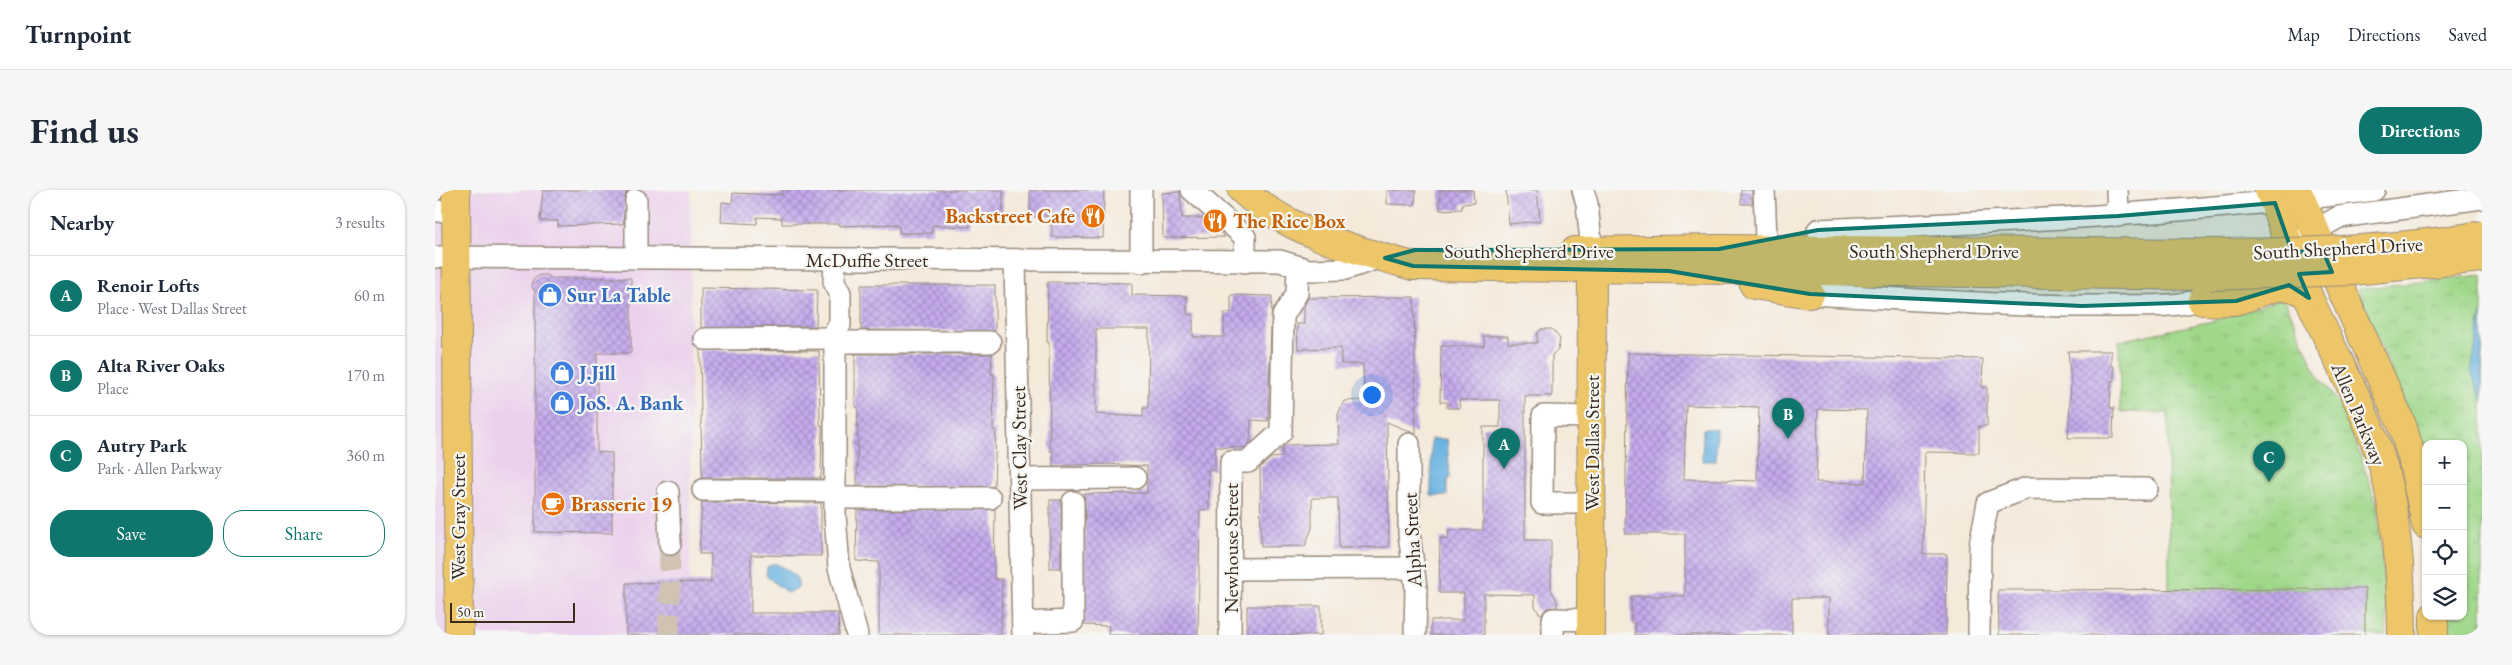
<!DOCTYPE html>
<html lang="en">
<head>
<meta charset="utf-8">
<style>
  body { margin:0; font-family:"EB Garamond",serif; background:#f6f6f7; color:#1f2937 }
  .controls { position:absolute; right:15px; bottom:15px; display:grid; overflow:hidden; border-radius:10px; box-shadow:0 1px 4px #0004 }
  .controls button { width:45px; height:45px; display:grid; place-items:center; padding:0; border:0; border-bottom:1px solid #e0e1e3; background:#fff; color:#1f2937; font:25px sans-serif }
  .scale { position:absolute; left:15px; bottom:12px; width:125px; box-sizing:border-box; padding-left:5px; border:2px solid #3b2a1e; border-top:0; font-size:14px; line-height:18px; white-space:nowrap; color:#3b2a1e; -webkit-text-stroke:4px #f6f6f2; paint-order:stroke }
  .you { position:absolute; left:936px; top:204px; width:18px; height:18px; margin:-12px; border:4px solid #fff; border-radius:50%; background:#1a73e8; box-shadow:0 0 0 8px #1a73e833 }
  .badge { display:grid; place-items:center; width:32px; height:32px; border-radius:50%; background:#0f766e; color:#fff; font-size:16px; font-weight:700 }
  .pin { position:absolute; translate:-50% -41px; filter:drop-shadow(0 1px 2px #0008) }
  .pin::after { content:''; position:absolute; top:26px; width:18px; height:15px; background:inherit; clip-path:polygon(0 0,100% 0,50% 100%) }
  .list { margin:0; padding:0; list-style:none }
  h2 { display:flex; justify-content:space-between; align-items:center; height:65px; margin:0; padding:0 20px; font-size:21px }
  h2 small { font-size:16px; font-weight:400; color:#747a83 }
  .list li { display:grid; grid-template-columns:32px 1fr auto; gap:15px; align-items:center; box-sizing:border-box; height:80px; padding:0 20px; border-top:1px solid #e0e1e3 }
  .list b { display:block; font-size:19px; white-space:nowrap }
  .list p { margin:0; font-size:16px; white-space:nowrap; color:#747a83 }
  .list em { font-size:16px; font-style:normal; color:#747a83 }
  .actions { display:flex; gap:10px; padding:15px 20px }
  .actions a { flex:1; padding:11px 0; border:1px solid #0f766e; border-radius:20px; text-align:center; font-size:18px; color:#0f766e }
  .actions .main { background:#0f766e; color:#fff }
  .icon { flex:none; width:28px; height:28px; fill:none; stroke:currentColor; stroke-width:2; stroke-linecap:round; stroke-linejoin:round }
  .map { position:relative; flex:none; width:2047px; height:445px; overflow:hidden; border-radius:20px }
  header { display:flex; align-items:center; gap:30px; box-sizing:border-box; height:70px; padding:0 25px; background:#fff; border-bottom:1px solid #e0e1e3 }
  header strong { font-size:24px }
  nav { display:flex; gap:28px; margin-inline-start:auto; font-size:18px }
  .intro { display:flex; align-items:center; justify-content:space-between; box-sizing:border-box; height:120px; padding:0 30px }
  h1 { margin:0; font-size:35px }
  .button { padding:12px 22px; border-radius:20px; background:#0f766e; color:#fff; font-size:18px; font-weight:700 }
  main { display:flex; gap:30px; padding:0 30px }
  aside { flex:1; background:#fff; border-radius:20px; box-shadow:0 1px 4px #0004 }
  .map>svg:first-child { display:block }
  .built { fill:#ebd1ec }
  .park { fill:url(#park-tufts); stroke:#6e8154 }
  .water { fill:#68b2e0; stroke:#526e7f }
  .building { fill:url(#building-cross-hatch); fill-rule:evenodd }
  .lines { fill:none; stroke-linecap:round; stroke-linejoin:round }
  .minor-tunnel { stroke:#d0c3b4; stroke-width:21; stroke-dasharray:21 11; stroke-linecap:butt }
  .minor-casing { stroke:#988a7c; stroke-width:24 }
  .major-casing { stroke:#988a7c; stroke-width:30 }
  .minor { stroke:#fff; stroke-width:21 }
  .major { stroke:#ecc669; stroke-width:28 }
  .major-bridge-casing { stroke:#988a7c; stroke-width:30; stroke-linecap:butt }
  .major-bridge { stroke:#ecc669; stroke-width:28 }
  .marked { fill:#0f766e; fill-opacity:0.2; stroke:#0f766e; stroke-width:4; stroke-linejoin:round }
  .labels { text-anchor:middle; stroke-width:4.5; stroke-linejoin:round; paint-order:stroke }
  .food-label { font-size:20px; font-weight:bold; fill:#c56008; stroke:#f6f6f2; text-anchor:start }
  .street-label { font-size:20px; fill:#3b2a1e; stroke:#f6f6f2 }
  .shop-label { font-size:20px; font-weight:bold; fill:#366cbe; stroke:#f6f6f2; text-anchor:start }
</style>
</head>
<body>
<header>
<strong>Turnpoint</strong>
<nav><a>Map</a><a>Directions</a><a>Saved</a></nav>
</header>
<div class="intro"><h1>Find us</h1><a class="button">Directions</a></div>
<main>
<aside>
<h2>Nearby<small>3 results</small></h2>
<ul class="list">
<li><span class="badge">A</span><div><b>Renoir Lofts</b><p>Place · West Dallas Street</p></div><em>60 m</em></li>
<li><span class="badge">B</span><div><b>Alta River Oaks</b><p>Place</p></div><em>170 m</em></li>
<li><span class="badge">C</span><div><b>Autry Park</b><p>Park · Allen Parkway</p></div><em>360 m</em></li>
</ul>
<div class="actions"><a class="main">Save</a><a>Share</a></div>
</aside>
<div class="map">
<svg width="2047" height="445" viewBox="0 0 2047 445">
  <defs>
    <pattern id="park-tufts" width="24" height="20" patternUnits="userSpaceOnUse" patternTransform="scale(1.25)"><rect width="24" height="20" fill="#a0d88a"/><path d="M3 7l-1-3M5 7V3M7 7l1-3M15 17l-1-3M17 17v-4M19 17l1-3" fill="none" stroke="#8bba77"/></pattern>
    <pattern id="building-cross-hatch" width="8" height="8" patternUnits="userSpaceOnUse" patternTransform="scale(1.25)"><rect width="8" height="8" fill="#c6acee"/><path d="M0 0l8 8M0 8l8-8" fill="none" stroke="#a28cc0"/></pattern>
  </defs>
  <rect width="100%" height="100%" fill="#f6f6f2"/>
  <filter id="ink" filterUnits="userSpaceOnUse"><feTurbulence type="fractalNoise" baseFrequency=".02" numOctaves="2"/><feDisplacementMap in="SourceGraphic" scale="10" xChannelSelector="R" yChannelSelector="G"/><feConvolveMatrix kernelMatrix="1 2 1 2 8 2 1 2 1" color-interpolation-filters="sRGB"/></filter>
  <filter id="wash" filterUnits="userSpaceOnUse"><feTurbulence type="fractalNoise" baseFrequency=".0096" numOctaves="4" result="noise"/><feDisplacementMap in="SourceGraphic" scale="20" xChannelSelector="R" yChannelSelector="G"/><feGaussianBlur stdDeviation="1.12" result="paint"/><feColorMatrix in="noise" values="0 0 0 0 0 0 0 0 0 0 0 0 0 0 0 0 0 1.4 0 .05"/><feComposite in="paint" operator="in"/></filter>
  <g filter="url(#wash)">
    <rect width="100%" height="100%" fill="#f5e9da"/>
    <path class="built" d="M0 0H256L255 445H0Z"/>
    <g class="park">
      <path d="M2047 85V445H2012V426H2028V254H1991V273L1972 219 1923 99Z"/>
      <path d="M1846 109 1851 112 1882 185 1909 220 1942 314 1952 423 1951 445H1930V399H1734L1733 223 1685 222 1684 151 1778 131Z"/>
    </g>
    <g class="water">
      <path d="M2047 123V211L2036 181Z"/>
      <path d="M1268 239H1282L1281 271H1267Z"/>
      <path d="M996 249H1012L1015 288 1012 290V306H996Z"/>
      <path d="M339 373C351 379 365 384 363 398L352 403C345 396 336 392 331 384L332 377Z"/>
    </g>
    <g id="blocks">
      <g class="building">
        <path d="M108 0H191L188 34 123 36V31H105Z"/>
        <path d="M347 0H568V26H535V37L497 35V43H464V34L405 36V34H347V28L322 27V34L286 32 287 12 297 13 298 3 347 5Z"/>
        <path d="M595 0H669L668 48 617 47V26H595Z"/>
        <path d="M952 0H981L980 15 952 14Z"/>
        <path d="M1005 0H1038L1039 13 1027 14V19L1005 20Z"/>
        <path d="M1071 0H1102L1105 31 1074 34Z"/>
        <rect x="1306" y="0" width="11" height="14"/>
        <path d="M745 2 747 28H770L790 47 728 48 727 3Z"/>
        <path d="M104 85H111L116 88H196V163H162V262L177 263V343L100 342V102L97 97 98 90Z"/>
        <path d="M613 92 697 93V105L752 106V124L758 125V147H789V123H796V105L837 106 833 231 816 230 815 253 810 258 780 257V280H773L774 319 765 320 763 445H673L674 436 649 435 650 312 649 304 712 303V276L668 274 618 276V261H615L614 152H612ZM661 139H714L713 218H708V227L661 224Z"/>
        <path d="M426 95H560V141L426 140Z"/>
        <path d="M266 98 382 100 381 136 266 138Z"/>
        <path d="M979 107 981 244 952 232 954 357 904 358 903 308H877V338L870 356 826 357 825 278 836 268 848 267 847 258 851 255 904 254 903 224 909 211 929 210 928 174H906V158L863 159 862 134H869V116L873 108Z"/>
        <path d="M1106 139H1117L1125 149 1123 160 1117 165V206H1090V350H1116V400L1122 411V417L1112 418 1107 424 1104 423 1100 416V405L1049 404V445H996V430H1029V403H1004L1005 348 1014 349 1013 340H1048V237H1065V210H1024L1025 218H1012V212H1005L1006 156H1049V146H1073V153H1102V144Z"/>
        <path d="M265 160 384 161 385 235H387L386 288H267Z"/>
        <path d="M1633 161H1676V176H1679V191H1676L1675 218H1679L1678 248H1633L1636 194Z"/>
        <path d="M1193 163 1548 169 1547 197H1552V236H1544V263L1490 262 1488 364H1512L1511 445H1394V408H1357V445H1200V433H1196V406H1250V344H1190ZM1251 215 1324 217 1322 291 1249 289ZM1383 219 1432 220 1430 293 1381 292Z"/>
        <path d="M420 164H557L556 184H559L558 240H561L559 297 422 296 423 217H420Z"/>
        <rect x="615" y="310" width="11" height="68"/>
        <path d="M267 312 386 313V366L316 365V423H403L404 445H191V393L276 392V364H264Z"/>
        <path d="M560 319 559 389H567L566 445H444V372L421 371 422 320Z"/>
        <path d="M1930 399V445H1564L1563 400Z"/>
        <rect x="812" y="416" width="74" height="29"/>
      </g>
    </g>
  </g>
  <g filter="url(#ink)">
    <use href="#blocks" fill-opacity="0" stroke="#988a7c" stroke-width="1"/>
    <g class="lines">
      <path class="minor-tunnel" d="M234 445 235 354"/>
      <defs>
        <g id="minor">
          <path d="M706 0V72"/>
          <path d="M757 0 810 47V72"/>
          <path d="M1148 0 1152 14 1157 61"/>
          <path d="M1329 0 1331 48"/>
          <path d="M1682 0 1683 26"/>
          <path d="M0 21H21"/>
          <path d="M1383 40C1569 32 1754 24 1939 0"/>
          <path d="M1867 48 1904 27 2047 8"/>
          <path d="M0 67 845 71 874 80 910 79 946 67"/>
          <path d="M201 68V10"/>
          <path d="M400 70 399 92 405 103V135L400 141V325L404 378 422 445"/>
          <path d="M580 71 588 445"/>
          <path d="M1375 104C1477 109 1578 117 1680 116 1714 115 1749 119 1781 104"/>
          <path d="M270 149 400 148"/>
          <path d="M400 152H555"/>
          <path d="M974 254V343L981 398 980 445"/>
          <path d="M585 289 700 288"/>
          <path d="M268 300 400 301"/>
          <path d="M233 302 235 354"/>
          <path d="M400 308H555"/>
          <path d="M1156 313H1107L1108 226 1157 227"/>
          <path d="M796 379 979 378"/>
          <path d="M588 433 638 431V312"/>
          <path d="M795 445 796 272H813L846 242 848 126 862 103 863 77"/>
          <path d="M1118 445V429L1156 430"/>
          <path d="M1544 445 1545 355 1553 313 1592 298 1712 299"/>
        </g>
        <g id="major">
          <path d="M21 0 24 445"/>
          <path d="M807 0C853 42 920 60 978 76L1776 86"/>
          <path d="M1834 0C1849 36 1859 74 1875 110 1899 165 1931 219 1948 276 1963 330 1966 389 1967 445"/>
          <path d="M1862 0 1967 235 1977 268 1991 335"/>
          <path d="M1140 61 1284 59 1766 63"/>
          <path d="M1319 95 1375 104"/>
          <path d="M1767 111C1778 111 1792 113 1803 110 1827 104 1851 85 1872 106"/>
          <path d="M1999 426V445"/>
          <path d="M1156 445 1157 62"/>
        </g>
      </defs>
      <use href="#minor" class="minor-casing"/>
      <use href="#major" class="major-casing"/>
      <use href="#minor" class="minor"/>
      <use href="#major" class="major"/>
      <defs>
        <g id="major-bridge">
          <path d="M1766 63C1860 63 1954 61 2047 45"/>
          <path d="M1776 86 1917 81 2047 68"/>
        </g>
      </defs>
      <use href="#major-bridge" class="major-bridge-casing"/>
      <use href="#major-bridge" class="major-bridge"/>
    </g>
  </g>
  <path class="marked" d="M1840 13 1857 62 1888 61 1897 82 1864 84 1874 108 1854 95 1801 111 1647 116 1375 104 1234 81 978 76 950 68 980 60 1284 59 1383 40 1683 26Z"/>
  <defs>
    <symbol id="restaurant-disc" viewBox="-11 -11 22 22"><circle r="9.5" fill="#e8710a" stroke="#f6f6f2"/><path d="M-5-6h1v4h1v-4h1v4h1v-4h1v5L-1.5 .5V6h-2V.5L-5-1ZM5-6V6H3V1.5H1.5Q1.5-4 5-6Z" fill="#fff"/></symbol>
    <symbol id="shop-disc" viewBox="-11 -11 22 22"><circle r="9.5" fill="#3f7fe0" stroke="#f6f6f2"/><path d="M-5-2.5h2.3a2.7 3.5 0 0 1 5.4 0H5L5.5 6h-11ZM-1.5-2.5h3a1.5 2.3 0 0 0-3 0Z" fill="#fff"/></symbol>
    <symbol id="cafe-disc" viewBox="-11 -11 22 22"><circle r="9.5" fill="#e8710a" stroke="#f6f6f2"/><path d="M-5.5-4.5H6V0H3Q3 3.5 0 3.5H-2.5Q-5.5 3.5-5.5 0ZM3-3.2v2h1.7v-2ZM-6 4.5H4V6H-6Z" fill="#fff"/></symbol>
  </defs>
  <g fill-rule="evenodd">
    <use href="#restaurant-disc" x="644" y="12" width="28" height="28"/>
    <use href="#restaurant-disc" x="766" y="17" width="28" height="28"/>
    <use href="#shop-disc" x="101" y="91" width="28" height="28"/>
    <use href="#shop-disc" x="113" y="169" width="28" height="28"/>
    <use href="#shop-disc" x="113" y="199" width="28" height="28"/>
    <use href="#cafe-disc" x="104" y="300" width="28" height="28"/>
  </g>
  <g class="labels">
    <g class="food-label">
      <text x="640" y="33" text-anchor="end">Backstreet Cafe</text>
      <text x="798" y="38">The Rice Box</text>
      <text x="136" y="321">Brasserie 19</text>
    </g>
    <g class="street-label">
      <text transform="translate(1903 58) rotate(-3)" y="7">South Shepherd Drive</text>
      <text x="1094" y="68">South Shepherd Drive</text>
      <text x="1499" y="68">South Shepherd Drive</text>
      <text x="432" y="77">McDuffie Street</text>
      <text transform="translate(1924 224) rotate(67)" y="7">Allen Parkway</text>
      <text transform="translate(1157 253) rotate(-90)" y="7">West Dallas Street</text>
      <text transform="translate(584 258) rotate(-91)" y="7">West Clay Street</text>
      <text transform="translate(23 327) rotate(-90)" y="7">West Gray Street</text>
      <text transform="translate(977 350) rotate(-93)" y="7">Alpha Street</text>
      <text transform="translate(796 358) rotate(-90)" y="7">Newhouse Street</text>
    </g>
    <g class="shop-label">
      <text x="132" y="112">Sur La Table</text>
      <text x="144" y="190">J.Jill</text>
      <text x="144" y="220">JoS. A. Bank</text>
    </g>
  </g>
</svg>
<div class="controls">
<button>+</button>
<button>−</button>
<button><svg class="icon" aria-label="locate" viewBox="0 0 24 24"><circle cx="12" cy="12" r="6"/><path d="M12 2v4M12 18v4M2 12h4M18 12h4"/></svg></button>
<button><svg class="icon" aria-label="layers" viewBox="0 0 24 24"><path d="M12 4l9 5-9 5-9-5zM3 14l9 5 9-5"/></svg></button>
</div>
<div class="scale">50 m</div>
<div class="you"></div>
<div class="pin badge" style="left:1069px;top:279px">A</div>
<div class="pin badge" style="left:1353px;top:249px">B</div>
<div class="pin badge" style="left:1834px;top:292px">C</div>
</div>
</main>
</body>
</html>
